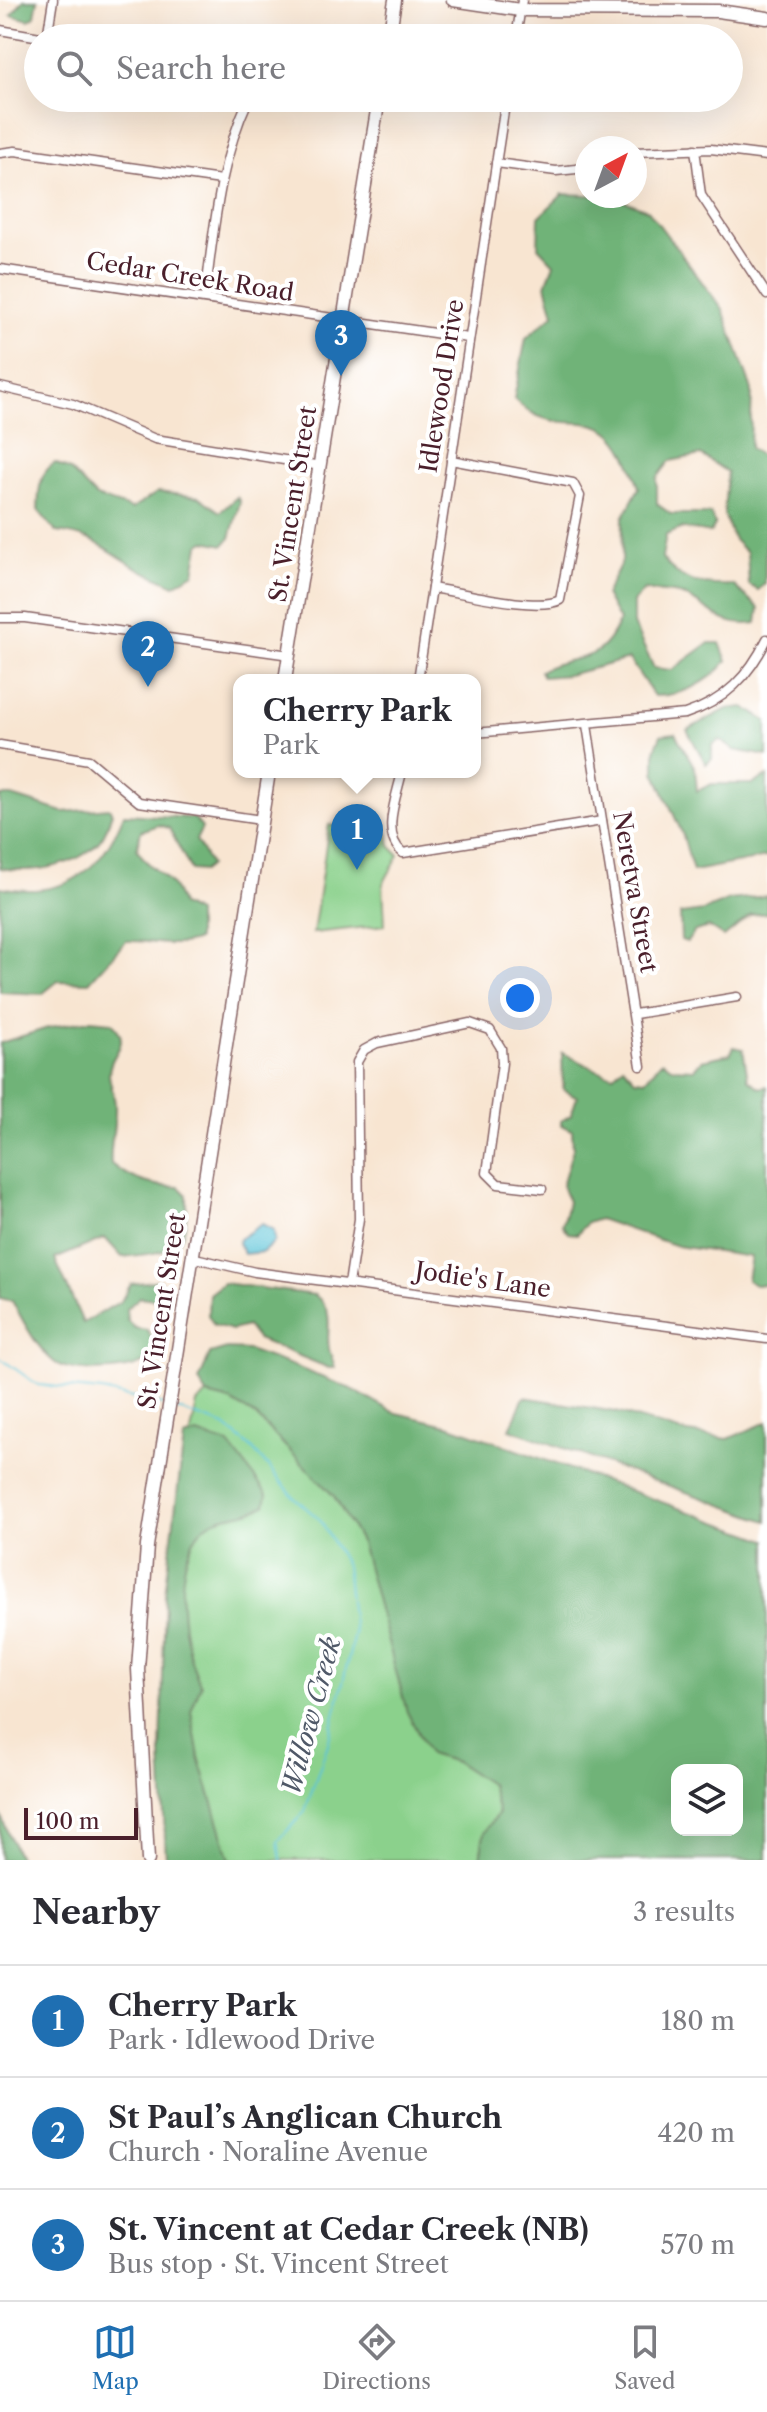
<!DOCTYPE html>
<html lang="en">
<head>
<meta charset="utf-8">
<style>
  body { margin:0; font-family:"Libre Caslon Text",serif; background:#f7f7f7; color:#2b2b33 }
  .controls { position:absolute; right:24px; bottom:24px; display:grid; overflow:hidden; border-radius:16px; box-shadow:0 8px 32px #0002 }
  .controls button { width:72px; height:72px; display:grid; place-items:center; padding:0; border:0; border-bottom:2px solid #e1e1e2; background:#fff; color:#2b2b33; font:40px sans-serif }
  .compass { position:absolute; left:575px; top:136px; width:72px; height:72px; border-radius:50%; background:#fff; box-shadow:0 8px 32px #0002; rotate:41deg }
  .scale { position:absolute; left:24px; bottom:20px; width:114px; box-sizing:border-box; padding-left:8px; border:4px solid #4a1f2b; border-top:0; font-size:22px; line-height:28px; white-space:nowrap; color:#4a1f2b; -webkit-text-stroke:6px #fff; paint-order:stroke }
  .you { position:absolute; left:520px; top:998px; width:28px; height:28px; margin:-20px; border:6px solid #fff; border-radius:50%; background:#1a73e8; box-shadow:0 0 0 12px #1a73e833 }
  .badge { display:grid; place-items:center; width:52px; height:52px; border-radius:50%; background:#1f6fb2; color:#fff; font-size:26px; font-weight:700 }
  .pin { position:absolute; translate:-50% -66px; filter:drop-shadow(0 2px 4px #0008) }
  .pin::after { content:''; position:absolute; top:42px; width:28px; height:24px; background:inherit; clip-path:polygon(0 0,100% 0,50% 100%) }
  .popup { position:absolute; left:233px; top:674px; width:248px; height:104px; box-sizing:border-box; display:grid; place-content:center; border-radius:16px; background:#fff; filter:drop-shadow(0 2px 6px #0005); font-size:26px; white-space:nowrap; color:#7c7c81 }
  .popup b { font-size:30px; color:#2b2b33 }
  .popup::after { content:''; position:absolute; left:50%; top:100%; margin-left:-16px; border:16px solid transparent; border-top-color:#fff }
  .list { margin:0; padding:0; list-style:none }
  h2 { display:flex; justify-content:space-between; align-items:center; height:104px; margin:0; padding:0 32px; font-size:34px }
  h2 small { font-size:26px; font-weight:400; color:#7c7c81 }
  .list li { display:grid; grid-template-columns:52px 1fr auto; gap:24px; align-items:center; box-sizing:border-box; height:112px; padding:0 32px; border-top:2px solid #e1e1e2 }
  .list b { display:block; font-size:30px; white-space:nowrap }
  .list p { margin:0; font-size:26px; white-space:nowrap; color:#7c7c81 }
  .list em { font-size:26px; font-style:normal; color:#7c7c81 }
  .icon { flex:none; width:44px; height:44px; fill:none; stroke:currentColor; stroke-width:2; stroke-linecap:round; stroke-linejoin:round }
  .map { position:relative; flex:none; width:767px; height:1860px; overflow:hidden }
  .search { position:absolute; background:#fff; box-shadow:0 8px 32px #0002; left:24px; right:24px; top:24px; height:88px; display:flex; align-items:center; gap:20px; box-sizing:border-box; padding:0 28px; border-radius:44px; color:#7c7c81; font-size:30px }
  .sheet { height:440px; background:#fff }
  nav { display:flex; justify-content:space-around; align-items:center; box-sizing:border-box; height:112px; border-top:2px solid #e1e1e2; background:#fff; font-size:22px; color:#7c7c81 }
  nav a { display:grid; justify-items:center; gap:4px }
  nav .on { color:#1f6fb2 }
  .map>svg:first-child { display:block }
  .green { fill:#8bd18c; stroke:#6a785c; stroke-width:2 }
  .forest { fill:#70b378; stroke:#5d6952; stroke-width:2; fill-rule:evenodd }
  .water { fill:#5bc4d8; stroke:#527282; stroke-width:2 }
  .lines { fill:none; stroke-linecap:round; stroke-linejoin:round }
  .stream { stroke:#5bc4d8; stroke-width:2 }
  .street-casing { stroke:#876465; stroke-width:11 }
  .secondary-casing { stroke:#876465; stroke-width:15 }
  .street { stroke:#fff; stroke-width:8 }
  .secondary { stroke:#fff; stroke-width:12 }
  .labels { text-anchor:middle; stroke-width:8; stroke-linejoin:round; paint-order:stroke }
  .street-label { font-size:24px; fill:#4a1f2b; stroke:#fff }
  .water-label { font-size:26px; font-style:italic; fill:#505968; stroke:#fff }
</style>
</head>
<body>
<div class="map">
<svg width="767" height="1860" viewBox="0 0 767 1860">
  <rect width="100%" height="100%" fill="#fff"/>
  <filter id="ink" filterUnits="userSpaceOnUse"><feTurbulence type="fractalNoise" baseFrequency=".0125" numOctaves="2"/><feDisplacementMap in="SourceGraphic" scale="16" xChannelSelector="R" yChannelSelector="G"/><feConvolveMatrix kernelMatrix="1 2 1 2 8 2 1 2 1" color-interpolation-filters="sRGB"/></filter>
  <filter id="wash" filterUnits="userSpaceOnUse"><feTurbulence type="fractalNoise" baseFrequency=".006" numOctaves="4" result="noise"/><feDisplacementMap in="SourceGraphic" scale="32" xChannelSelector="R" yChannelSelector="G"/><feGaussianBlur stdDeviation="1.8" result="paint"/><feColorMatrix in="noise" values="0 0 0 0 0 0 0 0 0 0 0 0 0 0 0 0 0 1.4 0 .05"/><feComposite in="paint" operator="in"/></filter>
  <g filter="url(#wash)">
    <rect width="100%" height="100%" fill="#f8e5d1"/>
    <g class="green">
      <path d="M329 825 388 834 390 846 399 855 383 884 385 925 313 933Z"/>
      <path d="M207 1395 231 1401 257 1417 334 1496 361 1543 429 1754 456 1762 491 1784 498 1813 484 1833 480 1860H183L177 1842 183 1471 197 1403Z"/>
    </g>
    <g class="forest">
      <path d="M24 0H38L35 16 29 20 11 15Z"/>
      <path d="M563 194 612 196 648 210 723 310 752 390 750 448 767 460 765 584 758 590 749 585 747 553 734 540 724 515 727 472 701 455 670 461 657 478V504L671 514H711L715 525 710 533 683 528 666 535 662 558C682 584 702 586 733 585L759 608 757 623C719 629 713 608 682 595 672 591 656 592 644 590L633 602V624L654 668 672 670 709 643H720L727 661C709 683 682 696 654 696L629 659 568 675 543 677 540 671C576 651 598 670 619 621L605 595 622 561 623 518 639 488C608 380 568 453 514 399L526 338 554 314 546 285 554 264 538 247 539 217Z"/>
      <path d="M55 463 70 470 96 497 132 509 158 492 199 497 220 512 237 497 240 502 230 538 224 545 205 541 199 545 194 573 174 585C160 578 143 572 129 563 100 545 92 536 56 532L38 510C39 492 38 473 55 463Z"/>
      <path d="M744 707 767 721V756L734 750 720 740 712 745V759L706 764 687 730 727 709Z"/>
      <path d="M675 733 695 768 697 791 712 784H753L767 776V857L693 871 682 833 655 772V750L661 735Z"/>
      <path d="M0 796H12L63 812 109 808 112 813C109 820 107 830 103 836 83 867 32 874 0 868Z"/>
      <path d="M124 814 194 818 202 828 196 840 210 865 203 871 191 870 169 828 159 825 141 831 137 849C153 876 170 870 181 905L197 913V940C177 949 148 940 126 941L89 982 58 981 42 994 0 992V887C65 900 102 871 124 814Z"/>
      <path d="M767 896V913L751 915 724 937 709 927 695 931 687 942 681 940 680 914 703 911 729 900Z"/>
      <path d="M90 1020 112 1022C134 1047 109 1051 109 1074 110 1085 115 1096 115 1106 116 1126 109 1144 111 1164 132 1180 152 1187 179 1187L187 1195C188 1254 173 1251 122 1257L105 1238 55 1259 83 1323 121 1301 131 1284 160 1280 165 1288 160 1300 140 1297 126 1309 127 1320 135 1328 147 1330 154 1341C152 1350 152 1357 144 1362 128 1373 68 1374 54 1362 35 1346 24 1322 12 1301L0 1298V1043L51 1027Z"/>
      <path d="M734 1047 743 1049 748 1079 760 1088 767 1086V1285H755L747 1280 751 1257 677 1246 599 1219 587 1223 577 1234 568 1233 562 1225 568 1202 562 1185 573 1149 572 1130 561 1125V1121L571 1115 577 1097 563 1089 562 1053C580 1060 596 1073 614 1075L623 1066 635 1079 645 1080 662 1061 673 1068 694 1069 702 1060 730 1054Z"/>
      <path d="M223 1283 315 1295C337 1313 325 1328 329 1349 330 1355 334 1362 335 1368H329L257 1339 247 1326 232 1330 214 1325 208 1315 209 1294Z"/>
      <path d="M227 1349 248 1350 291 1365 351 1389 393 1412 451 1426 767 1540V1860H480L484 1833 498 1813 491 1785 456 1762 429 1754 407 1712 361 1543 334 1496 257 1417 231 1401 207 1395 199 1381 210 1354ZM677 1770H737V1830H677Z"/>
      <path d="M524 1397 616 1412 682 1432 728 1439 767 1422V1521L510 1429Z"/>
      <path d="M197 1434 229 1444 267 1494 265 1505C246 1518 218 1512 202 1529 170 1564 181 1647 201 1685L191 1711 199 1757 230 1860H166L161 1753 165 1594 184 1438Z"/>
      <path d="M0 1814 20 1860H0Z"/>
    </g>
    <path class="water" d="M262 1224 274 1230 275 1241 263 1252 244 1254 238 1243 239 1239Z"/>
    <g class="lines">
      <g class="stream">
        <path d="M0 1358 38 1385 102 1391 163 1405"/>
        <path d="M173 1408 225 1426 253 1449 295 1498 321 1521 346 1566 354 1634 344 1678 328 1744 305 1811 278 1841 281 1860"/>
      </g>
    </g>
  </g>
  <g filter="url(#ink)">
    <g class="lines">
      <defs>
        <g id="street">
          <path d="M0 30 46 38"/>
          <path d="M47 38 53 0"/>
          <path d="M516 38 522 0"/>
          <path d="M695 149 701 195 767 295"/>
          <path d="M635 152 711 149 767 156"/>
          <path d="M0 153 15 151 221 180"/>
          <path d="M496 163 556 171 587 168"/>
          <path d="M0 269 468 338"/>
          <path d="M205 298C214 229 219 162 249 98"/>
          <path d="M0 387 73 404 155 439 321 466"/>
          <path d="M432 588C460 592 537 612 560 600L580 496 573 483 451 460"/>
          <path d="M0 618H25L290 655"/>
          <path d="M418 680 506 98"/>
          <path d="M587 725 641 1066"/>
          <path d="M475 733 685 714C725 701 749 676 767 639"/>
          <path d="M0 745 89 760 139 802 261 820"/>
          <path d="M402 772C397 796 380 835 403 853L602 821"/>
          <path d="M635 1014 737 997"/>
          <path d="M195 1258 255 1272 767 1339"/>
          <path d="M349 1284 359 1219 357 1062 364 1050 377 1043 470 1023 490 1030 501 1048 502 1063 487 1173 498 1184 542 1189"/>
        </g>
        <g id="secondary">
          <path d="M453 0 520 10 718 11 767 18"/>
          <path d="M389 38 395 0"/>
          <path d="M285 680 379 98"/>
          <path d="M148 1860 138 1669 147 1546 269 772"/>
        </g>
      </defs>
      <use href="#street" class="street-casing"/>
      <use href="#secondary" class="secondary-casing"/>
      <use href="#street" class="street"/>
      <use href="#secondary" class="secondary"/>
    </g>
  </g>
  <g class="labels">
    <g class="street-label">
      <text transform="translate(190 277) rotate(9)" y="8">Cedar Creek Road</text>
      <text transform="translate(442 386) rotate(-81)" y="8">Idlewood Drive</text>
      <text transform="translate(293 504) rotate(-81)" y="8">St. Vincent Street</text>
      <text transform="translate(635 892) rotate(80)" y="8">Neretva Street</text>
      <text transform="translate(483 1280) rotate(8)" y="8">Jodie's Lane</text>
      <text transform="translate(162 1311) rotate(-81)" y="8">St. Vincent Street</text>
    </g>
    <g class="water-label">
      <text transform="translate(311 1716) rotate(-75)" y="9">Willow Creek</text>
    </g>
  </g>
</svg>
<div class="controls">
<button><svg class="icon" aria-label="layers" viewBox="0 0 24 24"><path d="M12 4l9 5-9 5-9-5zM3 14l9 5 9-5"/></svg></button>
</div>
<svg class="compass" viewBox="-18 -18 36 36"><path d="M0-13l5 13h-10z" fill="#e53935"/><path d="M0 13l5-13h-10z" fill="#7c7c81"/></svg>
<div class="scale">100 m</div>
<div class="you"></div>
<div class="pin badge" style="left:357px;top:870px">1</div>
<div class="popup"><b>Cherry Park</b>Park</div>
<div class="pin badge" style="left:148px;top:687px">2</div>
<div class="pin badge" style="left:341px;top:376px">3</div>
<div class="search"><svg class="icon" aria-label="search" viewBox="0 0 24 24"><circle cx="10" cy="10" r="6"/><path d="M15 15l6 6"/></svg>Search here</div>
</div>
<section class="sheet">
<h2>Nearby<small>3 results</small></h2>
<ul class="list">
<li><span class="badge">1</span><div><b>Cherry Park</b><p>Park · Idlewood Drive</p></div><em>180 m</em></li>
<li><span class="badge">2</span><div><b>St Paul’s Anglican Church</b><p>Church · Noraline Avenue</p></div><em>420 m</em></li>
<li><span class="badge">3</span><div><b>St. Vincent at Cedar Creek (NB)</b><p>Bus stop · St. Vincent Street</p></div><em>570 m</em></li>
</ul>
</section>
<nav>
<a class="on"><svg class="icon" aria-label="map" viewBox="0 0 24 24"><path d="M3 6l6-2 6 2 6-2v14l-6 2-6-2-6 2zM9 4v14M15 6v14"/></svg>Map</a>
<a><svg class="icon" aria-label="directions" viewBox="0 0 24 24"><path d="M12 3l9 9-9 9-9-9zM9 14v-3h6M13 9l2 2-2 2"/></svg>Directions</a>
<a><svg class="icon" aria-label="saved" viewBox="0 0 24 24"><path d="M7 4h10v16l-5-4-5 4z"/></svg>Saved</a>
</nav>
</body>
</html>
